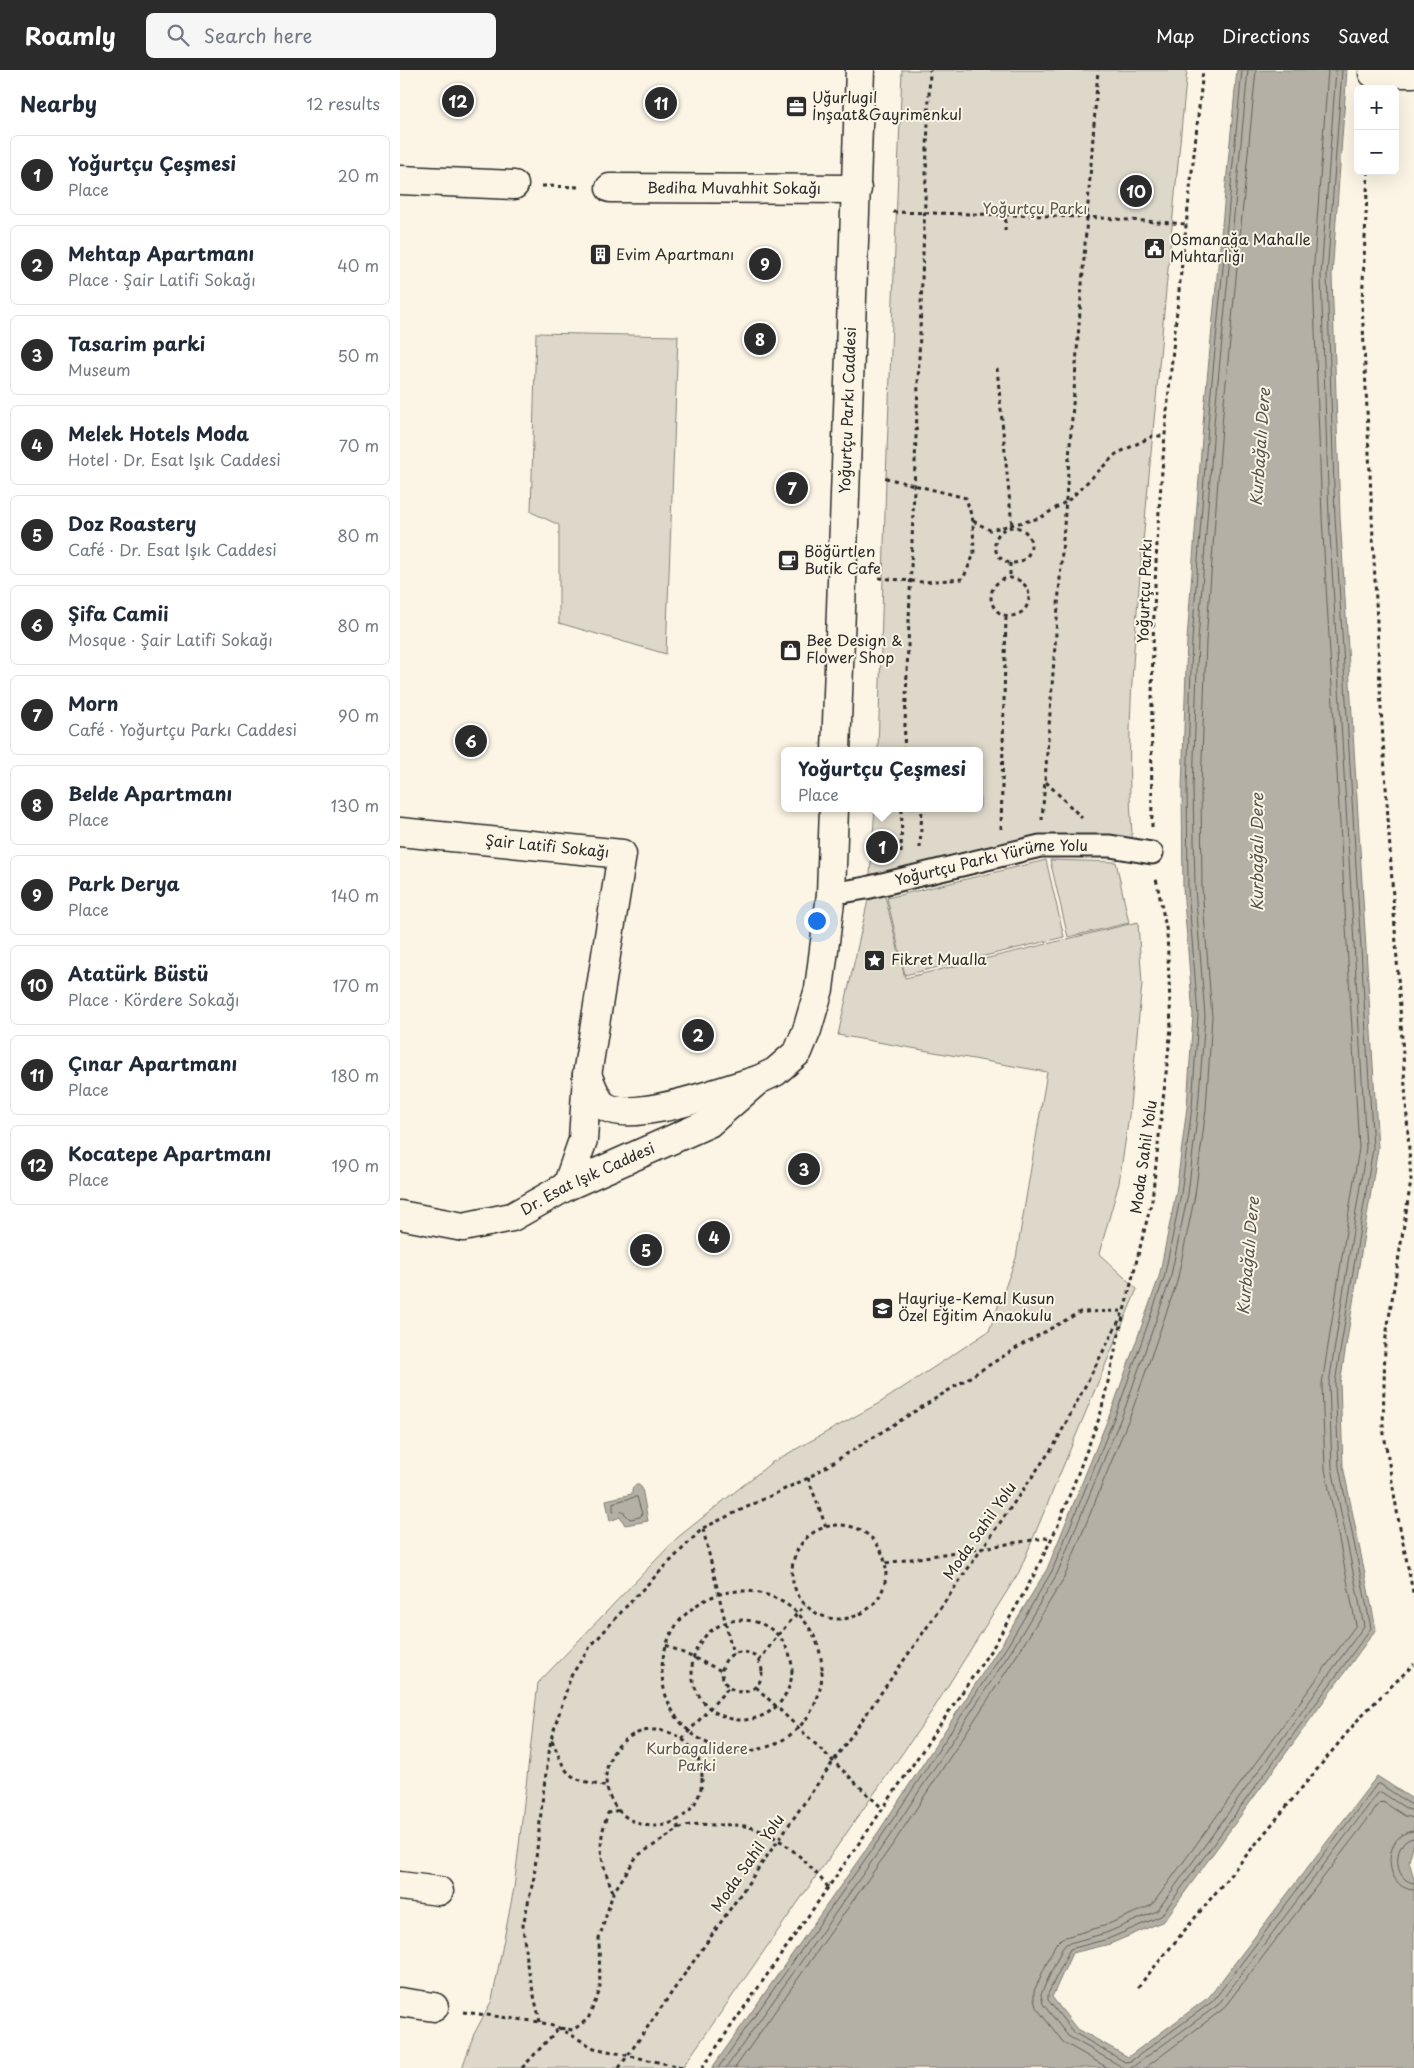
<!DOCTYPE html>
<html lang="en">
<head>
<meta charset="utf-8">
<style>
  body { margin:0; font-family:"Playpen Sans",sans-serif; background:#f6f6f7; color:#1f2937 }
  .controls { position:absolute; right:15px; top:15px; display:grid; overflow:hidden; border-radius:8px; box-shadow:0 5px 20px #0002 }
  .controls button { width:45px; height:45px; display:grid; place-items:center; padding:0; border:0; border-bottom:1px solid #e0e1e3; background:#fff; color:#1f2937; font:25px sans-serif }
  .you { position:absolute; left:416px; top:850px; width:18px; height:18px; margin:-12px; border:4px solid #fff; border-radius:50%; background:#1a73e8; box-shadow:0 0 0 8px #1a73e833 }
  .badge { display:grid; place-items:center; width:32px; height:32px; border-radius:50%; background:#2b2b2b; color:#fff; font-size:16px; font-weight:700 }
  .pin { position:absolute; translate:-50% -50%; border:2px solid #fff; box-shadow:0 1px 5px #0006 }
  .popup { position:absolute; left:381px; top:677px; width:202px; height:65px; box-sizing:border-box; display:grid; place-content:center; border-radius:8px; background:#fff; filter:drop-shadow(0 1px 4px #0005); font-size:16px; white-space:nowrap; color:#747a83 }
  .popup b { font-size:19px; color:#1f2937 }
  .popup::after { content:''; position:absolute; left:50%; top:100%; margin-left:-10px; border:10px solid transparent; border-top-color:#fff }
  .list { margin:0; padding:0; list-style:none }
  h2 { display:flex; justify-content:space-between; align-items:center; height:65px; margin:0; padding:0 20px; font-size:21px }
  h2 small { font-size:16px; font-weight:400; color:#747a83 }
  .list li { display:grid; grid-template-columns:32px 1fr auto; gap:15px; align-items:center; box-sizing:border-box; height:80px; margin:0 10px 10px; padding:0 10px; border:1px solid #e0e1e3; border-radius:8px }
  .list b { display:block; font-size:19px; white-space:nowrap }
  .list p { margin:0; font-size:16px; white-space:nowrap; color:#747a83 }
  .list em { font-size:16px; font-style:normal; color:#747a83 }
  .icon { flex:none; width:28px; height:28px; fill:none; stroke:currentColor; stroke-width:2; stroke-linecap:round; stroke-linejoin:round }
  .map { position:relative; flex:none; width:1014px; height:1998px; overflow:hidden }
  header { display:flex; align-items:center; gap:30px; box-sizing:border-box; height:70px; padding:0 25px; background:#2b2b2b; color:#fff }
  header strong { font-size:24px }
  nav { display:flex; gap:28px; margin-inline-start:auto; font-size:18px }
  .search { width:350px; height:45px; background:#f6f6f7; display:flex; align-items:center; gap:12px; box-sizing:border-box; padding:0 18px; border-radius:8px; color:#747a83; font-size:19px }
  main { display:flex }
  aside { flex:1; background:#fff }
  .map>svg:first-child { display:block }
  .green { fill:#ded8ca; stroke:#84827a }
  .water { fill:#b4b0a5; stroke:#7d7b74 }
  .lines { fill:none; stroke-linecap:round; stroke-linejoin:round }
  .shore { stroke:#62605c; stroke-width:1 }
  .pedestrian-casing { stroke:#2b2b2b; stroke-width:25 }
  .minor-casing { stroke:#2b2b2b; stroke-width:31 }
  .tertiary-casing { stroke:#2b2b2b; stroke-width:31 }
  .path { stroke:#2b2b2b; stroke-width:3; stroke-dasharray:4 4; stroke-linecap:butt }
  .pedestrian { stroke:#fcf5e5; stroke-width:21 }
  .minor { stroke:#fcf5e5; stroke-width:28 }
  .tertiary { stroke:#fcf5e5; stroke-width:28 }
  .labels { text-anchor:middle; stroke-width:4; stroke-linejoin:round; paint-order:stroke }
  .poi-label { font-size:15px; fill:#2b2b2b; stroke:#fcf5e5; text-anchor:start }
  .street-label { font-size:15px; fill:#2b2b2b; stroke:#fcf5e5 }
  .park-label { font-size:15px; fill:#585653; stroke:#fcf5e5 }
  .water-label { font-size:16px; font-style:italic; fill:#545350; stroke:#fcf5e5 }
</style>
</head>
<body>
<header>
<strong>Roamly</strong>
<div class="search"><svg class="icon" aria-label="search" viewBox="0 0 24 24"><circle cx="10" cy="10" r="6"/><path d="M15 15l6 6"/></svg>Search here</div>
<nav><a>Map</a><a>Directions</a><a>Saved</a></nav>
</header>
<main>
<aside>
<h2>Nearby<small>12 results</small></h2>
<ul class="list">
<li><span class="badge">1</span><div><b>Yoğurtçu Çeşmesi</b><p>Place</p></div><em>20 m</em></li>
<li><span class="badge">2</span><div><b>Mehtap Apartmanı</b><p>Place · Şair Latifi Sokağı</p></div><em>40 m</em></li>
<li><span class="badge">3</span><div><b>Tasarim parki</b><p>Museum</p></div><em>50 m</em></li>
<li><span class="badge">4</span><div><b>Melek Hotels Moda</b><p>Hotel · Dr. Esat Işık Caddesi</p></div><em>70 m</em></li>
<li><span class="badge">5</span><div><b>Doz Roastery</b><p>Café · Dr. Esat Işık Caddesi</p></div><em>80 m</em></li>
<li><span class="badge">6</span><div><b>Şifa Camii</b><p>Mosque · Şair Latifi Sokağı</p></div><em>80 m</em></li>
<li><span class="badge">7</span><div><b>Morn</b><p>Café · Yoğurtçu Parkı Caddesi</p></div><em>90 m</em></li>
<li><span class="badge">8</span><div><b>Belde Apartmanı</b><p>Place</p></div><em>130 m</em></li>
<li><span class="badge">9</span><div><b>Park Derya</b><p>Place</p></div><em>140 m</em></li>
<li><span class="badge">10</span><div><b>Atatürk Büstü</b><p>Place · Kördere Sokağı</p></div><em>170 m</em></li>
<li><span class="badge">11</span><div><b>Çınar Apartmanı</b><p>Place</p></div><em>180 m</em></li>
<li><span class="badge">12</span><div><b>Kocatepe Apartmanı</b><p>Place</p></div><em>190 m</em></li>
</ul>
</aside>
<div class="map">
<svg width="1014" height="1998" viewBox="0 0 1014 1998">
  <rect width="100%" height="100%" fill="#fcf5e5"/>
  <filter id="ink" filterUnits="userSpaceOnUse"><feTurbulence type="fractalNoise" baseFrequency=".02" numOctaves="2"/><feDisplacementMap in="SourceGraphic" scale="10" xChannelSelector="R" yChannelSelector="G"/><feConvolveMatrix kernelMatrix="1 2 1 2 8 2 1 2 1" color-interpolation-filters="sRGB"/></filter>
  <g filter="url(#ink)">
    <g class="green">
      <path d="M502 0H787C773 142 760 285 747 427 737 547 722 668 734 788L645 787 485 826 505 908 738 852 742 914 729 1046 719 1113 699 1184 737 1219 619 1502 534 1638 282 1998H62L74 1964 92 1930 114 1818 138 1613 277 1468 371 1393 481 1332 589 1261 616 1188 647 1002 438 965 468 830 475 738H580V681H478L486 408Z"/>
      <path d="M136 263 278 266 266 584 159 553V455L131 442Z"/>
      <path d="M646 790 664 867 505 905 487 828Z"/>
      <path d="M650 790 716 792 729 853 668 867Z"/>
    </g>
    <g class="water">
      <path d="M837 0H947L932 205 940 446 978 1078 940 1313 943 1396 976 1559 764 1851 710 1874 672 1883 652 1927 676 1958 728 1987 809 1927 977 1706 1014 1730V1772L1009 1791 1014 1809V1998H312L479 1761 603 1572 647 1499 714 1334 759 1207 776 1123 787 1037 793 945 783 818 782 718 787 570 804 341Z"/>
      <path d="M235 1415H239L242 1418 248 1451 225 1455 220 1447 210 1451 206 1430 232 1424V1419Z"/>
    </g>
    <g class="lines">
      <g class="shore">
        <path d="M942 0 927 205 935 447 973 1078 935 1313 939 1397 971 1558 761 1846 708 1869 670 1879 648 1924V1930L673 1962 725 1992 731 1991 813 1931 977 1714H980L1010 1734H1014"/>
        <path d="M237 1427 242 1444 240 1447 230 1449 223 1442 213 1441V1433Z"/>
        <path d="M1014 1761C982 1762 982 1819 1014 1820"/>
        <path d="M1014 1768C992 1770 992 1811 1014 1813"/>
        <path d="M318 1998 483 1764 608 1575 652 1501 719 1336 764 1208 781 1124 792 1037 798 946 788 818 787 718 792 570 809 342 842 0"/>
        <path d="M326 1998 489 1767 613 1578 657 1504 725 1338 770 1210 788 1124 798 1038 805 946 795 818 793 718 798 570 815 342 848 0"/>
        <path d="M335 1998 495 1771 619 1582 664 1508 732 1341 777 1212 795 1125 806 1039 812 947 802 818 801 718 806 571 823 343 856 0"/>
        <path d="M708 1998 663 1972 636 1937 634 1929V1921L655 1875 662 1868 704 1856 752 1835 956 1555 925 1399 922 1314 959 1078 922 447 913 206 928 0"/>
        <path d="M724 1998 668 1966 643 1934 641 1924 662 1879 666 1874 706 1863 757 1841 964 1556 932 1398 929 1313 966 1078 929 447 921 205 936 0"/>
        <path d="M731 1998 818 1935 978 1723 981 1722 1007 1739 1014 1741"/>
        <path d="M745 1998 823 1939 980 1733 983 1732 1005 1746 1014 1748"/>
      </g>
      <defs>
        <g id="pedestrian">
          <path id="s1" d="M431 824 466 818 640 776H710L752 783"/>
        </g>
        <g id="minor">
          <path d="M973 3H1014"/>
          <path d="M0 110 114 115"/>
          <path id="s2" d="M210 118 457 119"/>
          <path id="s3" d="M0 762 222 784 187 1005 183 1070 167 1116"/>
          <path d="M187 1005C191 1013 196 1029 203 1035 229 1056 326 1019 358 1010"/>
          <path d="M0 1816 39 1821"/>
          <path d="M0 1932 34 1937"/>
        </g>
        <g id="tertiary">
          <path id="s4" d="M436 681 460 0"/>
          <path id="s5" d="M0 1145 63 1157 112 1147 167 1116 309 1053 358 1010 375 1002 398 982 407 960 419 919 431 824 434 738"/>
        </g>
      </defs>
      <use href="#pedestrian" class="pedestrian-casing"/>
      <use href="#minor" class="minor-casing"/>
      <use href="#tertiary" class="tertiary-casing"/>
      <g class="path">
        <path d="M968 101 962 234 981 638 1011 1111 985 1273 983 1358 999 1453 1014 1527"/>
        <path d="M142 116 181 117"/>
        <path d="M493 142 687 147 786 154"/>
        <path d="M605 161 606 145"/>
        <path d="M597 298 612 456"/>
        <path d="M573 451 590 460 640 448 670 429 716 384 753 366H765"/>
        <circle cx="613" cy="475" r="18"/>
        <path d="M610 493V507"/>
        <path d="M479 508 523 512 563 509 574 484 573 451 566 428 482 407"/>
        <circle cx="610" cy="527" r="19"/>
        <path d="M504 681 530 0"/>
        <path d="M646 712 682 748"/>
        <path d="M642 750 698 0"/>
        <path d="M752 757C751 657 752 556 758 456 768 304 787 152 803 0"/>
        <path d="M601 759 606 546"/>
        <path d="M520 778 522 738"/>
        <path d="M501 783 502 738"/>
        <path d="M408 1408 426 1457"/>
        <circle cx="439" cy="1502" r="47"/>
        <path d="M303 1459 333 1584"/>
        <path d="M486 1493 652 1467"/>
        <circle cx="342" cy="1601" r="80"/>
        <circle cx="342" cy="1600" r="50"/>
        <path d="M266 1575 322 1601"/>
        <circle cx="342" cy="1602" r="20"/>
        <path d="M359 1591 377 1566 405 1535"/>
        <path d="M356 1617 483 1739"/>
        <circle cx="254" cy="1708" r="48"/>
        <path d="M282 1669 329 1617"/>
        <path d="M152 1670C168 1709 166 1707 207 1717"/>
        <path d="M279 1759C288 1753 303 1754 314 1755 325 1755 338 1754 349 1757 383 1766 406 1791 428 1817"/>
        <path d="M213 1822C201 1791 196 1777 208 1743L219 1740"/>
        <path d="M738 1917 961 1646 1014 1594"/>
        <path d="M63 1942 140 1952 159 1958 194 1978 285 1998"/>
        <path d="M140 1952 126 1890 123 1855 134 1807 143 1724 151 1669 171 1606 190 1577 233 1529 303 1458 408 1408 623 1274 680 1242 724 1241"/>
        <path d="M122 1998 159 1958 173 1960 188 1949 200 1920 199 1869 213 1823 237 1786 279 1759 276 1750"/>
        <path d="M219 1998 655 1374 724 1241 752 1130 771 958 767 863 756 808"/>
        <path d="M302 1998 471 1756 595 1574 634 1505 658 1455 700 1346 723 1247"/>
      </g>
      <use href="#pedestrian" class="pedestrian"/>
      <use href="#minor" class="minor"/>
      <use href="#tertiary" class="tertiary"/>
    </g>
  </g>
  <defs>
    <symbol id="office-square" viewBox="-11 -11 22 22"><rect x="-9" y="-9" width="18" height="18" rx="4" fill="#2b2b2b" stroke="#fcf5e5"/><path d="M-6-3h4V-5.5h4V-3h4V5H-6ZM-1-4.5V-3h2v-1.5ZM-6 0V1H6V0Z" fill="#fff"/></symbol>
    <symbol id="civic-square" viewBox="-11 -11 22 22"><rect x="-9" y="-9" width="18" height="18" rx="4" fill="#2b2b2b" stroke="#fcf5e5"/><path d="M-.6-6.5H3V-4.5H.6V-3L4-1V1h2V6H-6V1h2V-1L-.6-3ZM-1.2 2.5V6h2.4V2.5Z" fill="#fff"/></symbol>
    <symbol id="building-square" viewBox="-11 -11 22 22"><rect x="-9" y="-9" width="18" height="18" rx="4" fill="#2b2b2b" stroke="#fcf5e5"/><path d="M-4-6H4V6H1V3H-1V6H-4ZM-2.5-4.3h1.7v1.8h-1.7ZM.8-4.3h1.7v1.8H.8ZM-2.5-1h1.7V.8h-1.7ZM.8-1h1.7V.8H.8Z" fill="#fff"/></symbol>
    <symbol id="cafe-square" viewBox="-11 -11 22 22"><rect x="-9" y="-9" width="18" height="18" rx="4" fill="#2b2b2b" stroke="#fcf5e5"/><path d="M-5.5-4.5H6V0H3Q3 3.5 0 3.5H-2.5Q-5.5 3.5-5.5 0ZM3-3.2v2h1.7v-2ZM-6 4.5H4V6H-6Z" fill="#fff"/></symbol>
    <symbol id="shop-square" viewBox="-11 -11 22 22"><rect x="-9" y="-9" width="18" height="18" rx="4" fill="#2b2b2b" stroke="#fcf5e5"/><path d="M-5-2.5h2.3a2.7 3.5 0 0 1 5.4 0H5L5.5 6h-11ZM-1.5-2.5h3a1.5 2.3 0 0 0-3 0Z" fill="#fff"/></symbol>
    <symbol id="sight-square" viewBox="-11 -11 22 22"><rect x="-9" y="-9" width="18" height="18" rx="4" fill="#2b2b2b" stroke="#fcf5e5"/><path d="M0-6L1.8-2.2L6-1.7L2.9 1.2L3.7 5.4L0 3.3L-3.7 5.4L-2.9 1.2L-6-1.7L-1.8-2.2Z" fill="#fff"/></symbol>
    <symbol id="school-square" viewBox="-11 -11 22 22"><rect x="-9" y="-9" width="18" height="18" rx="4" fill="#2b2b2b" stroke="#fcf5e5"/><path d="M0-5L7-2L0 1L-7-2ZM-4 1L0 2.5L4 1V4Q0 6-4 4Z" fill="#fff"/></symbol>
  </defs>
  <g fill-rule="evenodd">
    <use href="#office-square" x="384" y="24" width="25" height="25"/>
    <use href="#civic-square" x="742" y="166" width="25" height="25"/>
    <use href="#building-square" x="188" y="172" width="25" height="25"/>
    <use href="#cafe-square" x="376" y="478" width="25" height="25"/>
    <use href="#shop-square" x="378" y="568" width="25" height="25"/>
    <use href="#sight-square" x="462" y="878" width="25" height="25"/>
    <use href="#school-square" x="470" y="1226" width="25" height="25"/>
  </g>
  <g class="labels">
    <g class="poi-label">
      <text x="412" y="33">Uğurlugil<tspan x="412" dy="17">İnşaat&amp;Gayrimenkul</tspan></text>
      <text x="770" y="175">Osmanağa Mahalle<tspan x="770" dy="17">Muhtarlığı</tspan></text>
      <text x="216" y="190">Evim Apartmanı</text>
      <text x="404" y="487">Böğürtlen<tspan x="404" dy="17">Butik Cafe</tspan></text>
      <text x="406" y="576">Bee Design &amp;<tspan x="406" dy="17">Flower Shop</tspan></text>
      <text x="491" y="895">Fikret Mualla</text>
      <text x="498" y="1234">Hayriye-Kemal Kusun<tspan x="498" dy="17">Özel Eğitim Anaokulu</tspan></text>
    </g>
    <g class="street-label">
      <text dy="5" stroke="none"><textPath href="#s2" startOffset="124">Bediha Muvahhit Sokağı</textPath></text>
      <text dy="5" stroke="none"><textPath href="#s4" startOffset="341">Yoğurtçu Parkı Caddesi</textPath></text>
      <text transform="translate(745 521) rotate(-88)" y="5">Yoğurtçu Parkı</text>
      <text dy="5" stroke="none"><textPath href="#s3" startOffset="148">Şair Latifi Sokağı</textPath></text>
      <text dy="5" stroke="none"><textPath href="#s1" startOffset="164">Yoğurtçu Parkı Yürüme Yolu</textPath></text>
      <text transform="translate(744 1087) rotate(-82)" y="5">Moda Sahil Yolu</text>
      <text dy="5" stroke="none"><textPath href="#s5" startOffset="199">Dr. Esat Işık Caddesi</textPath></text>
      <text transform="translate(580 1461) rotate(-55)" y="5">Moda Sahil Yolu</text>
      <text transform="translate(348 1793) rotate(-55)" y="5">Moda Sahil Yolu</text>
    </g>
    <g class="park-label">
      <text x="635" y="144">Yoğurtçu Parkı</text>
      <text x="297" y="1684">Kurbagalidere<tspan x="297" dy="17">Parki</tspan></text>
    </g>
    <g class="water-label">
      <text transform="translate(860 377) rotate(-86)" y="6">Kurbağalı Dere</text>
      <text transform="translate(857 782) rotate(-90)" y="6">Kurbağalı Dere</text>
      <text transform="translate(848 1186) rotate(-85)" y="6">Kurbağalı Dere</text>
    </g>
  </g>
</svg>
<div class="controls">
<button>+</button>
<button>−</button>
</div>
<div class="you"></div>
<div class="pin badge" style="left:482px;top:777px">1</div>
<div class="popup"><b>Yoğurtçu Çeşmesi</b>Place</div>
<div class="pin badge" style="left:298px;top:965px">2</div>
<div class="pin badge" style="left:404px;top:1099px">3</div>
<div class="pin badge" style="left:314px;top:1167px">4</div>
<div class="pin badge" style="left:246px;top:1180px">5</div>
<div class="pin badge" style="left:71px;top:671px">6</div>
<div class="pin badge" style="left:392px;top:418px">7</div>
<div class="pin badge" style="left:360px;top:269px">8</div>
<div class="pin badge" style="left:365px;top:194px">9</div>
<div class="pin badge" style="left:736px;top:121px">10</div>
<div class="pin badge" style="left:261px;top:33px">11</div>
<div class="pin badge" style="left:58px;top:31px">12</div>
</div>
</main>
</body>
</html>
